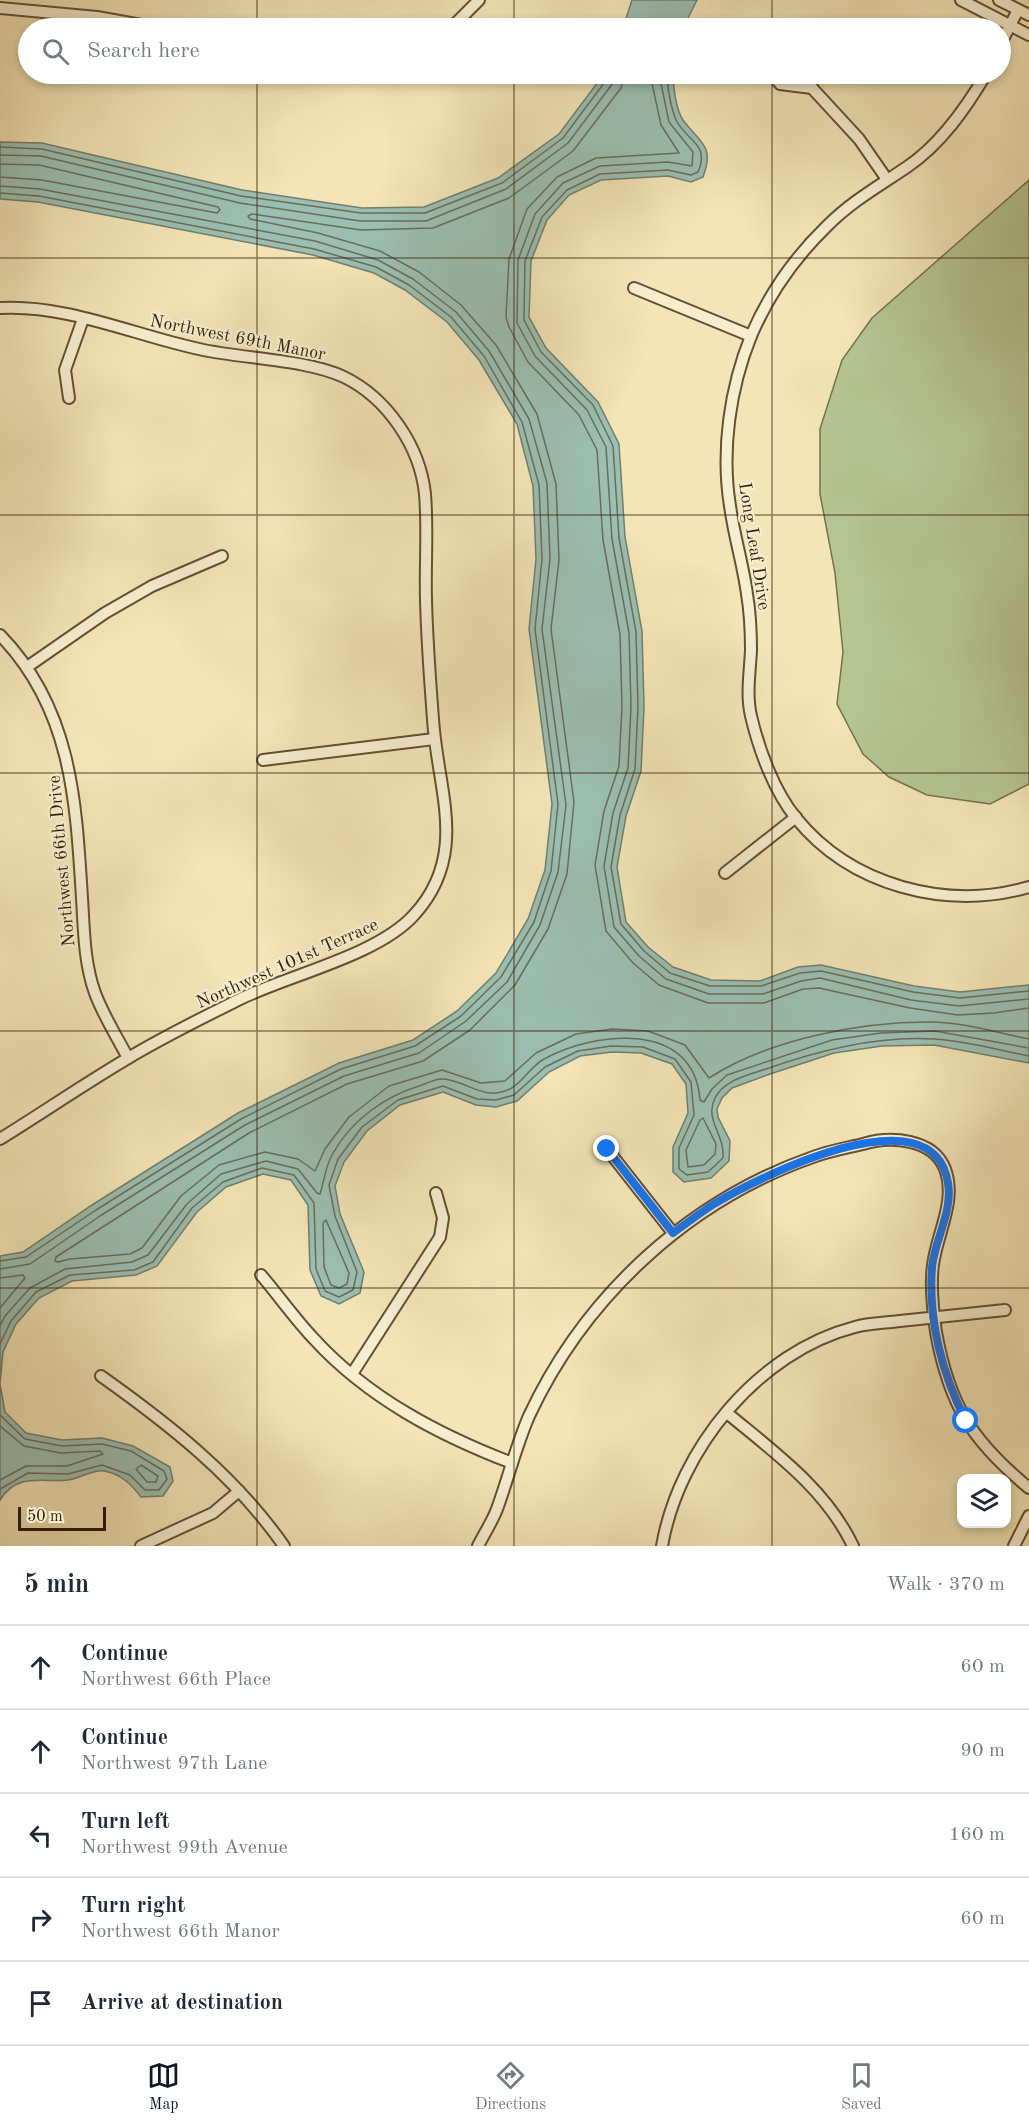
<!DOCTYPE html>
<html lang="en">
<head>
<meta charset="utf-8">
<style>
  body { margin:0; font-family:"Old Standard TT",serif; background:#f2f2f3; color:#1f2937 }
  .controls { position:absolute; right:18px; bottom:18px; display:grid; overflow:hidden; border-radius:12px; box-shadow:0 3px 9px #0003 }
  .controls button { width:54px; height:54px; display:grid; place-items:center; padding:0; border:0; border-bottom:2px solid #e0e1e3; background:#fff; color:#1f2937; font:30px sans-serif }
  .scale { position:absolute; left:18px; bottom:15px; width:88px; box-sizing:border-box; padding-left:6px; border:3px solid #351e06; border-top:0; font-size:16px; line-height:21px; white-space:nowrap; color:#351e06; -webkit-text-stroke:4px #f7eed0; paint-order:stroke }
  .stop { position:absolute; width:18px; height:18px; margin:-14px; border:4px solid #1a73e8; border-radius:50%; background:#fff }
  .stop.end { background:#1a73e8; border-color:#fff; box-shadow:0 2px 6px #0008 }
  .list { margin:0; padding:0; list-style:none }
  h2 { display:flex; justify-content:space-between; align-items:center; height:78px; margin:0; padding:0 24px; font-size:26px }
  h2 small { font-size:20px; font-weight:400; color:#747a83 }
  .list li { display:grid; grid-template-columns:39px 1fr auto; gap:18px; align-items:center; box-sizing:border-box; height:84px; padding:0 24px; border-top:2px solid #e0e1e3 }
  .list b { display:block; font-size:22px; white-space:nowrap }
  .list p { margin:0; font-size:20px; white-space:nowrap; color:#747a83 }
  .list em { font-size:20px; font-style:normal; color:#747a83 }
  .icon { flex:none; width:33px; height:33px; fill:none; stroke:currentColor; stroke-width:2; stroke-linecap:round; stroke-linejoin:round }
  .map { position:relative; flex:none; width:1029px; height:1546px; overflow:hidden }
  .search { position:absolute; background:#fff; box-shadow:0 3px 9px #0003; left:18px; right:18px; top:18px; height:66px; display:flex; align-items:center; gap:15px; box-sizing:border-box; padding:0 21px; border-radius:33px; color:#747a83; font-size:22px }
  .sheet { height:498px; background:#fff }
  nav { display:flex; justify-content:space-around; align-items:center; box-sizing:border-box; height:84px; border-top:2px solid #e0e1e3; background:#fff; font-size:16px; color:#747a83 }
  nav a { display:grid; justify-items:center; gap:3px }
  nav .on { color:#111827 }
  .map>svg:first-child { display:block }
  .green { fill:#b5c693; stroke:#75724c; stroke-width:1.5 }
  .water { fill:#9bbfb2; stroke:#727f6d; stroke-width:1.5 }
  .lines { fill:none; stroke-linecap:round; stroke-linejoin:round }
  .shore { stroke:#686e5c; stroke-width:1.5 }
  .street-casing { stroke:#645032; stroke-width:14 }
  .street { stroke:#f7eed0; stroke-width:10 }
  .route { stroke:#1a73e8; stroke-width:8 }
  .grid { fill:none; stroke:#351e06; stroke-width:1.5; stroke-opacity:0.55 }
  .labels { text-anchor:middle; stroke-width:4.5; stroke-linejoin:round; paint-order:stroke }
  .street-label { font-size:18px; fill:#351e06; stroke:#f7eed0 }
</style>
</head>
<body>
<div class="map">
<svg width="1029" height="1546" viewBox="0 0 1029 1546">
  <rect width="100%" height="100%" fill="#f3e5b7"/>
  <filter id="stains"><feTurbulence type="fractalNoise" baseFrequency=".00333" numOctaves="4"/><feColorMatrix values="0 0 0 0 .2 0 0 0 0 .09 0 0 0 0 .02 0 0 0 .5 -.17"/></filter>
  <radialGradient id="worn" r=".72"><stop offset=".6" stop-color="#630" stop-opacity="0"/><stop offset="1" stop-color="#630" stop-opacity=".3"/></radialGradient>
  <path class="green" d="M1029 180V784L990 804 927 795 889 777 863 754 837 704 843 652 835 573 820 494V429L842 360 872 318Z"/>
  <g class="water">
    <path d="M632 0H697L683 28H623Z"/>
    <path d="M604 74H673C673 86 676 110 683 120 700 143 715 145 703 177L691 182 668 176 601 180 569 195 547 220 531 261 529 317 546 348 598 402 619 444 625 537 642 631 644 707 641 771 626 816 617 867 626 922 648 947 673 967 711 980 760 981 798 967 821 965 914 986 960 992 1029 985V1063L934 1045 882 1046 834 1053 770 1074 732 1088 722 1098 717 1109 718 1117 730 1141 729 1161 711 1178 684 1182 673 1172V1147L688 1113 686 1084 672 1064 641 1053 612 1052 580 1056 549 1072 517 1101 496 1107 476 1105 443 1092 400 1105 367 1131 344 1162 335 1186 340 1214 364 1272 360 1293 339 1304 321 1296 310 1270 308 1205 291 1180 263 1174 226 1187 197 1212 157 1266 136 1275 72 1281 39 1298 16 1324 3 1352 0 1384 5 1412 26 1433 62 1440 102 1438 133 1446 170 1467 173 1481 163 1496 141 1497C131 1484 121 1474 104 1471 93 1469 79 1479 68 1480 41 1483 18 1472 0 1500V1256L23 1252 92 1205 238 1113 339 1063 413 1040 457 1011 496 973 528 919 545 870 552 804 529 629 536 559 533 486 517 424 479 360 447 322 405 290 374 273 313 255 38 202 0 199V142L42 143 242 190 362 208 424 207 498 178 559 134Z"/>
  </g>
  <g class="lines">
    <g class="shore">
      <path d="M625 74 621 88 573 151 509 198 433 228 361 230 252 214 248 216 250 219 318 233 380 251 419 272 461 305 496 345 537 414 556 484 559 560 551 629 574 802 567 874 548 929 515 985 470 1030 423 1061 347 1084 249 1133 56 1257 55 1261 58 1262 70 1259 130 1254 142 1248 181 1196 219 1165 265 1152 298 1159 315 1171 325 1149 349 1117 389 1086 442 1070 481 1083 505 1081 536 1053 576 1034 612 1029 648 1031 685 1045 709 1078C769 1039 863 1021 934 1022 965 1023 998 1033 1029 1039"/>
      <path d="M650 74 661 125 679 153 596 158 557 177 527 209 509 259 506 317 509 327 528 362 579 415 597 450 603 540 620 634 622 707 619 766 604 811 595 865 606 931 633 963 659 985 708 1003H764L803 989 819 988 910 1008 958 1015 994 1013 1029 1008"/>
      <path d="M659 74 669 122 693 152 692 166 668 162 600 166 563 183 535 214 518 260 517 323 535 356 587 410 606 447 612 539 629 633 631 707 628 768 613 813 604 866 614 927 639 956 666 979 709 994H763L801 981 820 978 911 1000 959 1006 1029 999"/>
      <path d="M667 74C667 86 671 108 676 120 687 142 710 143 698 172L691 175 668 170 600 174 567 190 542 217 525 261 524 320 541 352 593 405 613 446 619 538 636 632 638 707 635 769 620 815 611 867 621 924 644 951 670 973 710 986H761L800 973 821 971 913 992 960 998 1029 991"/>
      <path d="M0 147 42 149 241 196 361 213H425L502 183 563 138 607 79 608 74"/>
      <path d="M0 155 41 156 240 203 360 221H426L506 189 568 143 613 83 616 74"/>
      <path d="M0 164 39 165 218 207 220 210 217 213 42 180 0 177"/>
      <path d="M0 186 40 189 315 241 378 260 413 279 456 312 489 351 529 419 547 483 550 559 542 629 566 805 558 872 540 925 507 982 466 1021 419 1053 344 1076 245 1125 100 1216 30 1264 0 1269"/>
      <path d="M0 193 39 196 314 249 376 267 409 285 451 317 484 356 522 422 539 485 542 559 535 629 558 804 551 871 534 922 501 977 461 1016 415 1046 341 1069 241 1119 96 1210 26 1257 0 1261"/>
      <path d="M703 1118 716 1144 715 1154 704 1165 688 1167 686 1150 700 1120Z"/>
      <path d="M326 1220 349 1273 347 1284 339 1288 331 1285 324 1267 323 1223Z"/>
      <path d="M0 1278 23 1275 25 1278 0 1308"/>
      <path d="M0 1326 5 1316 30 1288 65 1269 132 1262 148 1255 187 1204 221 1174 266 1161 298 1169 317 1193 320 1194C324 1182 325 1168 332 1155 351 1120 385 1096 422 1085 429 1082 437 1078 444 1079 467 1081 485 1102 510 1089 523 1082 531 1066 544 1059 596 1031 694 1020 700 1100L704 1102 712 1089 727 1075 832 1040 881 1033 935 1031 1029 1048"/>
      <path d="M0 1344 11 1321 36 1292 70 1275 134 1270 153 1262 192 1208 223 1182 262 1168 294 1175 314 1203 316 1269 325 1291 339 1297 353 1290 357 1272 335 1216 329 1185 338 1159 362 1127 398 1100 443 1086 477 1099 496 1100 514 1095 545 1067 578 1051 611 1046 643 1047 675 1059 691 1082 694 1115 679 1148V1169L687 1175 708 1172 723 1158C725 1134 704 1120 715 1098 724 1080 748 1075 766 1069 819 1050 877 1035 935 1039 966 1041 998 1050 1029 1056"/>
      <path d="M0 1415 25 1439 62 1446 102 1444 131 1451 164 1471 167 1479 159 1490H145L130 1475 102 1465 68 1474 28 1473 0 1489"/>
      <path d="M0 1426 24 1446 61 1453 100 1451 103 1454 67 1466H26L0 1480"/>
      <path d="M141 1465 158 1476 156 1482H147L136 1469Z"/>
    </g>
    <defs>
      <g id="street">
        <path d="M961 0 1029 35"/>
        <path d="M999 0 1029 15"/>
        <path d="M0 8 97 17 158 28"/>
        <path d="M451 28 479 0"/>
        <path d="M1000 45 1018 10"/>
        <path d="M773 74 780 84 812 88"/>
        <path d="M808 74 812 88 859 139 886 178"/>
        <path d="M986 74C966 108 941 144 907 167 879 186 852 201 827 226 795 257 768 296 751 336 730 388 721 450 730 506 734 536 743 564 747 594 750 612 751 631 751 650 750 672 746 695 751 716 759 750 774 791 796 818 851 886 947 911 1029 887"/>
        <path d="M634 288 751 336"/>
        <path d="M0 308C66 304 134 335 199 349 243 359 305 359 344 377 387 398 420 446 425 494 428 529 425 565 426 600 427 640 430 680 433 719 437 789 470 854 414 915 377 956 288 975 238 1000 200 1019 161 1038 125 1060 83 1085 42 1113 0 1139"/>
        <path d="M69 398 65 370 83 319"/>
        <path d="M0 635C72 709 76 802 82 898 84 929 84 963 95 993 103 1015 117 1037 128 1058"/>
        <path d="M27 667 105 613 152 586 222 556"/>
        <path d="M263 760 434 739"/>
        <path d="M725 873 796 817"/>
        <path d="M607 1149 673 1233"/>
        <path d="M261 1275C279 1296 295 1319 314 1339 368 1398 439 1435 512 1463"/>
        <path d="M352 1374 440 1237 443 1218 436 1193"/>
        <path d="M101 1376C170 1425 235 1476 284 1546"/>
        <path d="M727 1413C774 1452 826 1489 853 1546"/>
        <path d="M141 1546 213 1513 239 1491"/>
        <path d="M478 1546C484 1534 492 1522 497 1509 508 1479 516 1446 529 1416 585 1296 688 1201 813 1157 829 1151 846 1148 863 1144 890 1136 933 1138 945 1169 957 1201 937 1233 933 1265 930 1286 933 1311 936 1332 949 1405 972 1441 1029 1488"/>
        <path d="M662 1546C679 1449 758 1352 855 1327 869 1323 885 1323 900 1321 935 1317 970 1314 1005 1310"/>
        <path d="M1014 1546 1029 1516"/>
      </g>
    </defs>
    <use href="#street" class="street-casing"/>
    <use href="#street" class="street"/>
  </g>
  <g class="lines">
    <path class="route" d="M607 1149 673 1233C687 1223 700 1213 714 1204 759 1177 933 1089 948 1183 953 1211 935 1239 932 1267 928 1320 942 1374 966 1421"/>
  </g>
  <path class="grid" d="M257 0V28M514 0V28M772 0V28M257 74V1546M514 74V1546M772 74V1546M0 258H1029M0 515H1029M0 773H1029M0 1031H1029M0 1288H1029"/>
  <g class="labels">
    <g class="street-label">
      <text transform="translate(238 337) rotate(11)" y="6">Northwest 69th Manor</text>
      <text transform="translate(755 546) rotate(81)" y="6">Long Leaf Drive</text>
      <text transform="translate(61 861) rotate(-95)" y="6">Northwest 66th Drive</text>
      <text transform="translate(287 963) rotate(-24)" y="6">Northwest 101st Terrace</text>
    </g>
  </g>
  <rect width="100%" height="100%" filter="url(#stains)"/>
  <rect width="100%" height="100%" fill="url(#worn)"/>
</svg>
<div class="controls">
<button><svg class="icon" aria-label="layers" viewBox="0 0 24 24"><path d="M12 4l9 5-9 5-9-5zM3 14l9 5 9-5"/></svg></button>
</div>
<div class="scale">50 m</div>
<div class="stop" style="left:966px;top:1421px"></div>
<div class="stop end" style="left:607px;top:1149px"></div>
<div class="search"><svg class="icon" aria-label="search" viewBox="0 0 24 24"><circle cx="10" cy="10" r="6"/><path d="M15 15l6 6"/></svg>Search here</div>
</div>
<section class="sheet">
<h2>5 min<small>Walk · 370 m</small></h2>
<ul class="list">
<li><svg class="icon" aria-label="ahead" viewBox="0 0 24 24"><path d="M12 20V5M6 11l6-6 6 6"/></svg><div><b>Continue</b><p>Northwest 66th Place</p></div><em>60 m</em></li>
<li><svg class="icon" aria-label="ahead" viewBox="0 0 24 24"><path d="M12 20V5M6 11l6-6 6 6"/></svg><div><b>Continue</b><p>Northwest 97th Lane</p></div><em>90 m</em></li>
<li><svg class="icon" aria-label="left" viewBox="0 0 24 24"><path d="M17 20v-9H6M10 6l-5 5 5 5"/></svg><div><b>Turn left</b><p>Northwest 99th Avenue</p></div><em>160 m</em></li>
<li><svg class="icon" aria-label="right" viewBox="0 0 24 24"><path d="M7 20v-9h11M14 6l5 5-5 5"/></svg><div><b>Turn right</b><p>Northwest 66th Manor</p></div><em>60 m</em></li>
<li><svg class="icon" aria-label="arrive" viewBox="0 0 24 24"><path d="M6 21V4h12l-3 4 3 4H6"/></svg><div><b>Arrive at destination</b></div></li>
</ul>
</section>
<nav>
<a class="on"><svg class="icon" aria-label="map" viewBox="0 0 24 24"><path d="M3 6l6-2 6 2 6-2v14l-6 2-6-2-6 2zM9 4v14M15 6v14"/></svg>Map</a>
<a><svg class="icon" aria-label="directions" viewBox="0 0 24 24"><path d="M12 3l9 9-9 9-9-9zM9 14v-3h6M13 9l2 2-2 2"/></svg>Directions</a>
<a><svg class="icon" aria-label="saved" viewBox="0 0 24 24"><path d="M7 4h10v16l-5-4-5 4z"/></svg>Saved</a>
</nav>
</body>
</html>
